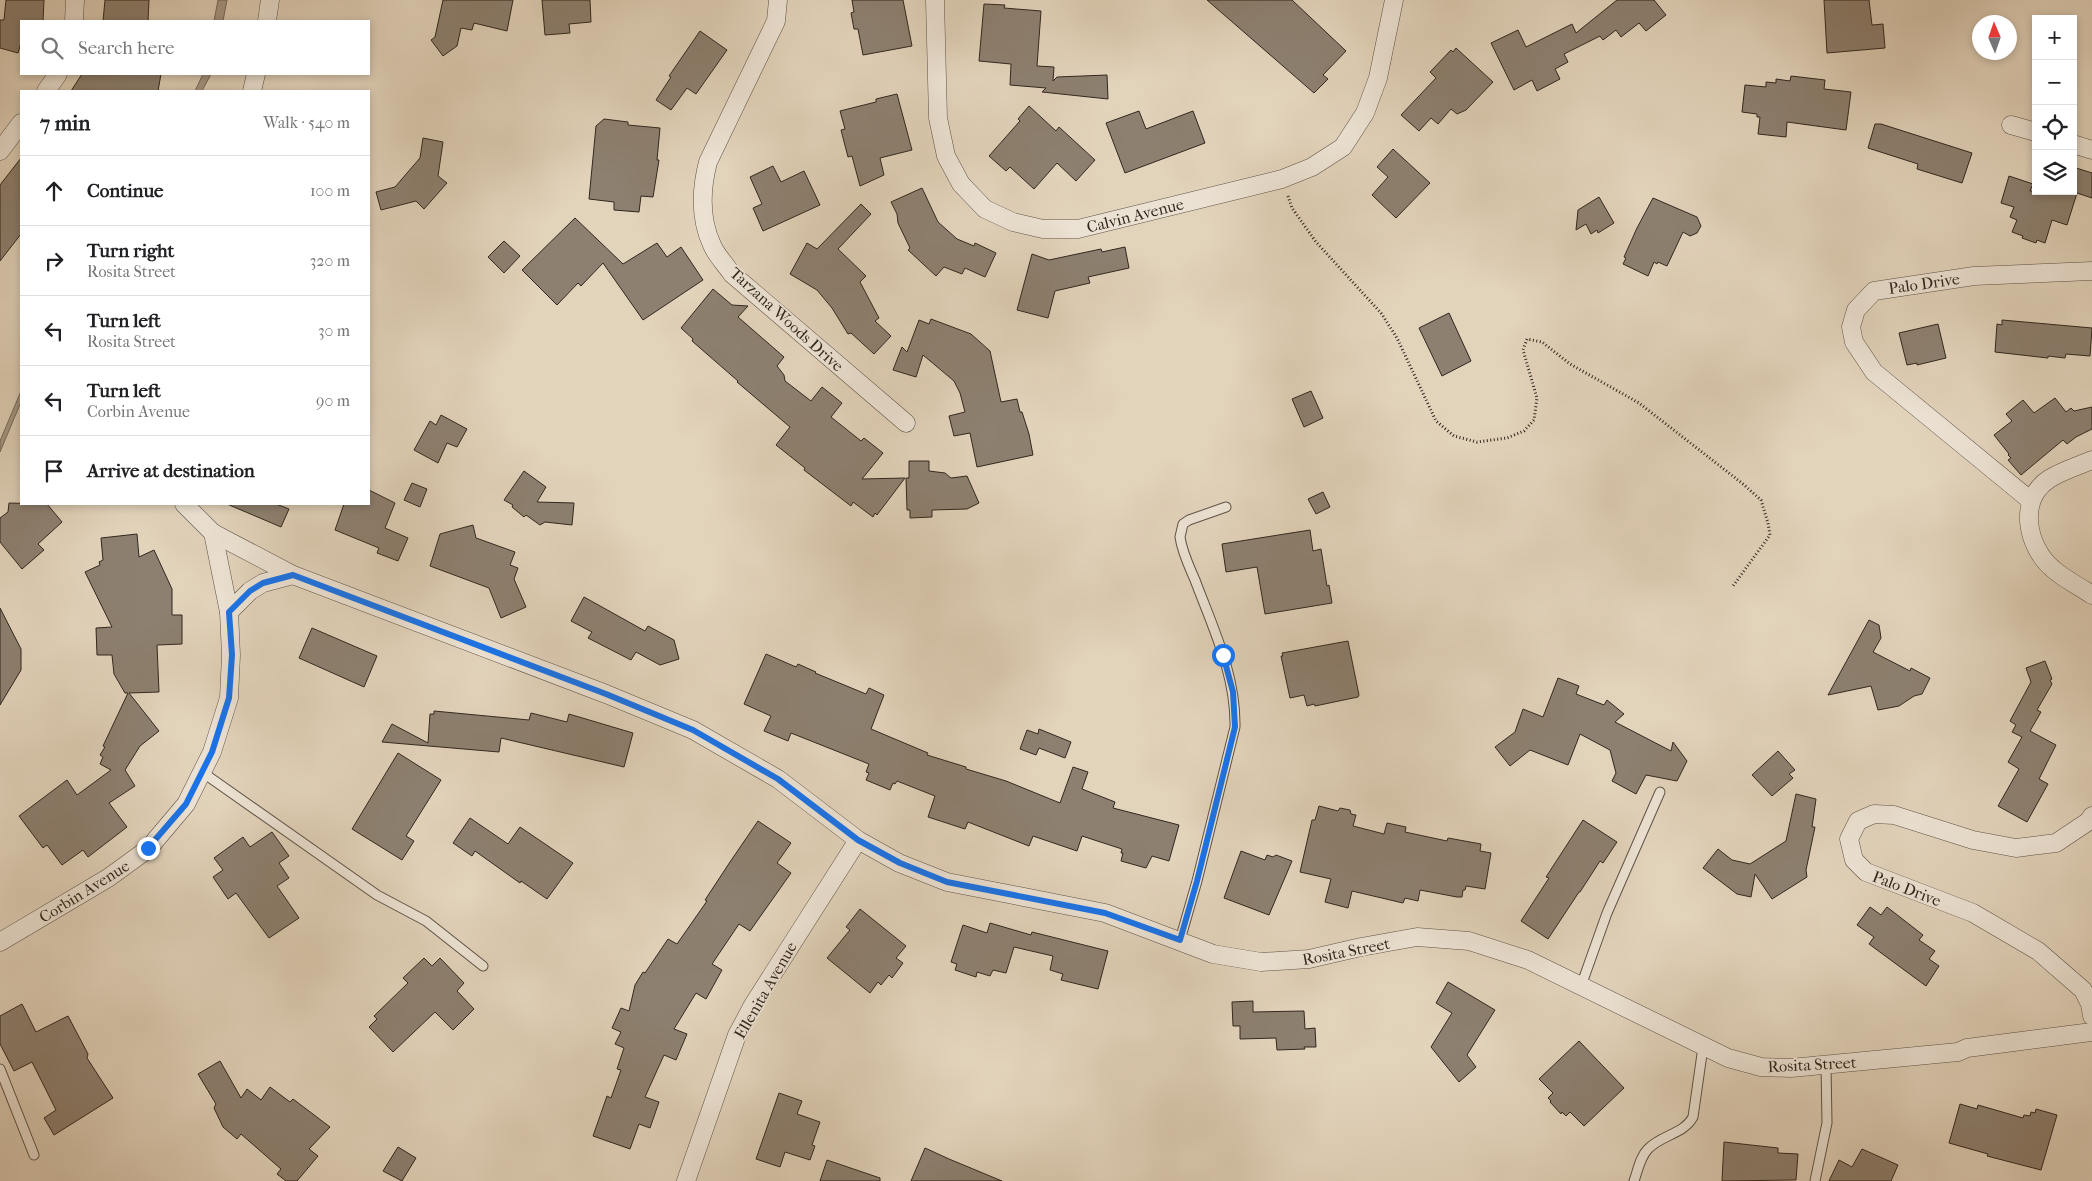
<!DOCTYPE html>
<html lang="en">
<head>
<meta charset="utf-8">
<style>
  body { margin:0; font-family:"IM FELL French Canon",serif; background:#f2f2f2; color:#202124 }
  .controls { position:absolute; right:15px; top:15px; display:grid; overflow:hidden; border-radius:0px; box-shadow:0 2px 8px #0003 }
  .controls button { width:45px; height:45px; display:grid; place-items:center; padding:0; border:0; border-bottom:1px solid #e0e0e0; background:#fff; color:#202124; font:25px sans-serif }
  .compass { position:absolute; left:1972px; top:15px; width:45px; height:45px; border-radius:50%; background:#fff; box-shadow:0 2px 8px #0003; rotate:358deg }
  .stop { position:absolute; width:15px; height:15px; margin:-11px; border:4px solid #1a73e8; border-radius:50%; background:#fff }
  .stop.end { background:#1a73e8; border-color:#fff; box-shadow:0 1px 5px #0008 }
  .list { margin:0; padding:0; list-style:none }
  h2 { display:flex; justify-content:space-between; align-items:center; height:65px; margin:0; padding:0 20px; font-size:21px }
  h2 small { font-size:16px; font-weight:400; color:#757577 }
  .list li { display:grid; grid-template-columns:32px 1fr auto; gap:15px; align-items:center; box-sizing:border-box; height:70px; padding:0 20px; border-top:1px solid #e0e0e0 }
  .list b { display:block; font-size:19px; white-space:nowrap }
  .list p { margin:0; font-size:16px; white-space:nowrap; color:#757577 }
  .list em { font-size:16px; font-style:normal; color:#757577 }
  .icon { flex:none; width:28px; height:28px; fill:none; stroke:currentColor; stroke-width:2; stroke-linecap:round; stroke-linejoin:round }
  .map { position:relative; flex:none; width:2092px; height:1181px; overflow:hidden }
  .search { position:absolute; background:#fff; box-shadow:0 2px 8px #0003; left:20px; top:20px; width:350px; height:55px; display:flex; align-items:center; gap:12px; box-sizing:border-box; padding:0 18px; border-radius:0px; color:#757577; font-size:19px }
  .panel { position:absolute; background:#fff; box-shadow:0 2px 8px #0003; left:20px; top:90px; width:350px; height:415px; border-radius:0px }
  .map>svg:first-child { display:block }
  .water { fill:#a69986; stroke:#776b5d }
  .building { fill:#8d8070; stroke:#31271f }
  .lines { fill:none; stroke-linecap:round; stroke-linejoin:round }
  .lane-casing { stroke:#5d5246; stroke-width:11 }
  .street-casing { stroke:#5d5246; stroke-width:19 }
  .path { stroke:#31271f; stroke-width:3; stroke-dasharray:1 2.5; stroke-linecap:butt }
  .lane { stroke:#ece2d3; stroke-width:9 }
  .street { stroke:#ece2d3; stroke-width:18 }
  .route { stroke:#1a73e8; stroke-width:6 }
  .labels { text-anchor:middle; stroke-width:4; stroke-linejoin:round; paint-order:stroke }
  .street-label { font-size:16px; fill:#31271f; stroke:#ece2d3 }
</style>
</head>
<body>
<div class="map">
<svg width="2092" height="1181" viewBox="0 0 2092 1181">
  <rect width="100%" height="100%" fill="#e2d3bb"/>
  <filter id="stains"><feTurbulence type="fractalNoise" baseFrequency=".004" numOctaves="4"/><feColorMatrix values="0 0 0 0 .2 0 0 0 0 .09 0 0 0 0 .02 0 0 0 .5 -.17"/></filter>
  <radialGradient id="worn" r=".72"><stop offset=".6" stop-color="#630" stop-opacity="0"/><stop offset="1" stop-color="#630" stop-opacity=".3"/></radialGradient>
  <g class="water">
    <path d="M218 0H227L223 21H214Z"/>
    <path d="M203 74H211L202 91H195Z"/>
    <path d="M21 391V402L0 452V441Z"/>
  </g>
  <g class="building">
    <path d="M6 0H44L43 21H21V43L18 53 0 48V20H4Z"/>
    <path d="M105 0H149L148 21H103Z"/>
    <path d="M443 0H513L507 31 474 23 472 30 461 28 457 46 443 56 431 40 435 37Z"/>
    <path d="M542 0H590L591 22 569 24 570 33 545 35Z"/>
    <path d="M852 0H903L912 46 863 55 858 29H854L851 13 854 12Z"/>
    <path d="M1207 0H1292L1346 51 1323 75 1328 79 1314 93Z"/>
    <path d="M1617 0H1654L1666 15 1646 31 1639 23 1621 37 1616 30 1603 40 1600 36 1564 54 1568 62 1555 69 1560 79 1537 91 1532 80 1514 90 1491 43 1518 30 1526 47 1572 24 1576 33Z"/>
    <path d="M1824 0H1869L1872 25 1883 24 1885 48 1827 53Z"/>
    <path d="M984 4 1005 5 1004 8 1041 11 1037 66 1054 67 1053 81 1057 77 1107 75 1108 99 1042 92 1046 88 1010 85 1011 64 979 61Z"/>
    <path d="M700 31 727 50 696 94 687 88 671 110 656 100 671 77 669 76Z"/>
    <path d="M1456 48 1493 82 1466 110 1457 114 1451 109 1438 124 1431 118 1419 131 1401 115 1436 78 1430 72 1451 50 1453 52Z"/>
    <path d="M82 74H161L158 91H71Z"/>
    <path d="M1791 76 1825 80 1824 89 1851 92 1846 130 1787 122 1786 137 1758 134 1760 117H1757V114L1742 112 1745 85 1766 87V82L1776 83V79L1790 81Z"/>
    <path d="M897 94 912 150 880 158 884 175 860 186 852 156 848 157 841 130 845 129 840 111 876 102V99Z"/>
    <path d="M1029 106 1056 131 1059 127 1095 160 1076 181 1057 163 1034 189 1010 167 1006 171 989 156 1020 121 1018 119Z"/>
    <path d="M1139 111 1146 129 1193 111 1205 143 1125 173 1106 123Z"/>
    <path d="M604 119 628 122V125L660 128 657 160H659L653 197 641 196 639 212 614 210V202L589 199 596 126Z"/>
    <path d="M1875 124H1881L1972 153 1962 183 1917 169 1918 164 1868 148Z"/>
    <path d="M423 138 443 142 438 176 447 183 424 209 416 201 381 210 376 192 395 187 420 158Z"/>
    <path d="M1393 149 1430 183 1396 218 1372 195 1388 177 1377 167Z"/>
    <path d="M21 158V234L0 261V185Z"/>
    <path d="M773 166 781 182 804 171 820 205 763 231 753 208 762 204 750 177Z"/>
    <path d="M2073 167 2092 173V198L2077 193 2067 225 2052 220 2045 243 2037 240 2036 243 2022 238 2023 236 2012 232 2017 220 2010 217 2014 207 2001 203 2009 176 2033 184 2030 191H2073Z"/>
    <path d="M922 188 938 222 957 239 974 246 975 243 996 253 985 277 965 268 962 274 944 267 936 276 908 250 910 248 898 223 897 214 891 202Z"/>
    <path d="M1599 197 1614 223 1598 233 1597 230 1591 234 1586 224 1576 230 1578 210Z"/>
    <path d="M1653 198 1697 217 1701 226 1697 233 1690 236 1683 232 1667 266 1658 262 1657 264 1654 262 1648 276 1623 264 1626 258 1624 257 1637 228Z"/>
    <path d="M861 204 871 214 838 249 866 276 860 282 879 318 875 321 891 336 874 354 851 333 848 334 832 308 817 290 790 274 807 243 817 249Z"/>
    <path d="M575 218 623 264 657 243 667 257 681 247 703 280 643 320 603 263 581 286 578 283 557 305 522 270Z"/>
    <path d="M504 241 520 256 504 273 488 257Z"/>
    <path d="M1125 247 1129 268 1088 277 1090 283 1055 291 1048 318 1017 310 1032 254 1049 260 1101 249 1102 252Z"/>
    <path d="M713 289 732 305 748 306 738 317 784 357 777 366 784 375 785 381 811 401 822 387 842 403 831 417 861 441 864 438 883 453 862 479 905 478 877 515 875 513 873 517 853 502 851 506 804 470 805 468 776 445 790 427 737 382 738 381 692 341 693 339 681 328Z"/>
    <path d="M1449 313 1471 361 1442 376 1419 328Z"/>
    <path d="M931 319 971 334 990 351 1001 402 1017 399 1020 412H1022L1029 434 1033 455 977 467 970 433 954 436 949 416 965 412 960 393 954 381 923 355 916 377 893 370 902 347 907 352 919 320 929 324Z"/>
    <path d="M2002 320 2092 328 2090 356 2066 354 2065 358 2048 356V358L1995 352 1997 324 2002 325Z"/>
    <path d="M1938 324 1946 358 1917 365V363L1907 365 1899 333Z"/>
    <path d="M1311 391 1323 418 1304 427 1292 399Z"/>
    <path d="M2055 398 2066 412 2071 408 2074 411 2092 407V429L2076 437 2067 444 2063 440 2021 475 2008 460 2011 458 2008 455 2009 454 1994 435 2012 421 2006 414 2023 400 2034 413Z"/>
    <path d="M441 415 467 429 457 447 447 443 438 463 414 450 430 421 436 425Z"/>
    <path d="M909 461H929V471L945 473 951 478 967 476 979 503 967 509 932 510V517L910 518V510H907L906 478H909Z"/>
    <path d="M524 471 546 487 537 502 574 503 572 525 545 522 540 525 526 515 524 517 512 507 513 505 504 500Z"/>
    <path d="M412 483 427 489 420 507 404 500Z"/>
    <path d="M369 490 395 503 385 528 408 538 398 561 377 553 379 548 335 530 344 504H369Z"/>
    <path d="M1323 492 1330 507 1316 514 1308 499Z"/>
    <path d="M9 503 47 504 62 522 38 544 44 550 22 569 0 542V518L8 512Z"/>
    <path d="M227 504H276L289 509 281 527Z"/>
    <path d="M473 525 476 538 515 552 510 565 518 568 514 579 526 607 501 618 489 588 430 566 440 534Z"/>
    <path d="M1310 530 1313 551 1321 549 1327 586 1329 585 1332 603 1265 614 1257 567 1226 572 1222 544Z"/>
    <path d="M137 534 139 557 154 550 172 589V615H182V644L157 645 159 692 129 693 159 731 140 746 125 770 135 786 109 803 127 827 88 857 83 850 62 865 47 845 43 848 19 816 67 780 77 795 111 770 100 764 103 757 100 755 105 747 103 746 128 693H125L114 674 112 655H97L96 628 112 627 85 572 100 565 99 562 103 560 101 538Z"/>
    <path d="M584 597 645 631 648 626 674 640 679 659 660 665 636 652 631 660 588 638 592 632 571 621Z"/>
    <path d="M0 608 21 649V670L0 705Z"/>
    <path d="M1869 620 1879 625 1881 638 1873 652 1910 671 1911 668 1930 678 1922 694 1914 696 1899 706 1878 710 1871 686 1828 695Z"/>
    <path d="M312 628 377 656 364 687 299 658Z"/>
    <path d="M1348 641 1359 695 1358 697 1315 706 1314 704 1307 706 1304 695 1290 698 1281 656H1283L1282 653Z"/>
    <path d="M766 654 796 667 798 664 816 672 815 673 866 694 869 688 884 695 871 729 928 753 927 755 966 767V769L1006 781 1060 803 1073 767 1088 772 1082 789 1115 802 1113 808 1179 825 1169 861 1152 856 1146 868 1121 861 1123 853H1121L1122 849 1082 836 1077 851 1033 836 1029 846 968 822 965 829 928 817 935 796 897 781 895 784 893 783 890 790 866 780 869 773 866 772 869 764 791 733 788 741 764 731 771 716 744 704Z"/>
    <path d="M2045 661 2052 679 2050 680 2052 684 2037 710 2041 712 2030 731 2056 745 2039 779 2048 784 2027 822 1998 806 2019 769 2008 762 2022 737 2012 732 2016 725 2010 721 2031 682 2026 668Z"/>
    <path d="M1558 678 1579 686 1576 694 1604 705 1607 700 1624 714 1615 722 1671 751 1673 742 1687 761 1677 781 1646 775 1636 794 1612 781 1616 773 1610 750 1580 734 1568 765 1530 750 1510 766 1495 747 1515 732 1523 709 1543 717Z"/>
    <path d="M434 711 529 720 531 713 567 722 569 714 633 733 624 767 501 738 499 752 382 742 392 724 428 743 430 714H434Z"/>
    <path d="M1039 729 1071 742 1065 758 1039 748 1036 755 1020 749 1027 730 1038 734Z"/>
    <path d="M1778 751 1795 770 1789 774 1793 778 1772 796 1752 775Z"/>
    <path d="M398 753 441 780 406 836 414 841 402 860 352 829Z"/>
    <path d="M1796 794 1816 799 1812 827H1815L1806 870 1807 877 1772 899 1755 874 1751 897 1737 894 1703 868 1718 849 1732 860 1750 864 1786 841Z"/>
    <path d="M1319 806 1338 811 1340 808 1350 810 1351 814 1356 815 1353 826 1384 834 1387 823 1406 827 1405 832 1447 841 1448 838 1481 844 1480 851 1491 853 1485 889 1466 886 1465 890H1463L1462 897H1457L1420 890 1418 901 1405 898 1403 903 1352 891 1348 908 1325 902 1331 879 1300 872 1312 820H1315Z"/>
    <path d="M470 818 508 844 520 827 573 863 547 899 521 881 520 883 475 851 472 856 453 843Z"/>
    <path d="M1583 820 1617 842 1603 863 1600 861 1580 892H1579L1548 939 1521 921 1549 878 1546 877Z"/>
    <path d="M758 821 791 843 777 863 791 873 750 931 739 924 712 964 722 970 706 999 696 993 674 1029 687 1034 676 1060 664 1055 645 1097 659 1102 650 1128 639 1124 630 1149 593 1136 607 1096 611 1098 621 1070 617 1069 624 1048 615 1044 621 1032 612 1028 621 1008 629 1011 635 985 643 972 645 973 668 939 677 944 707 901 705 900 730 862Z"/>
    <path d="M272 832 289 856 279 863 289 878 277 886 299 918 269 938 236 893 228 899 213 877 223 870 214 858 243 837 250 847Z"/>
    <path d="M1241 851 1265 860 1267 855 1273 857 1276 855 1292 861 1269 915 1224 898Z"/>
    <path d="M1870 907 1881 915 1887 907 1923 935 1919 940 1935 951 1929 959 1939 966 1926 986 1869 944 1874 937 1857 925Z"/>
    <path d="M860 909 906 946 896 958 903 963 892 978 889 975 881 985 878 982 870 993 827 958 850 930 846 927Z"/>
    <path d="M990 923 1031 935 1032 932 1108 951 1098 989 1061 980 1063 974 1050 970 1053 956 1014 947 1006 973 993 970 990 976 977 972 976 977 955 970 957 964 951 962 963 925 987 933Z"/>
    <path d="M424 958 432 966 440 958 464 983 457 991 474 1009 453 1030 435 1012 393 1052 369 1027 377 1019 374 1016 408 983 403 978Z"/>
    <path d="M1448 982 1495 1010 1467 1055 1476 1067 1459 1082 1431 1047 1452 1013 1436 1003Z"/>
    <path d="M1253 1001V1012L1304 1011 1305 1029 1315 1028 1316 1047H1304L1305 1049 1277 1050 1276 1038 1240 1039V1026H1233L1232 1002Z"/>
    <path d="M22 1004 36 1032 68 1016 88 1054 87 1058 113 1098 54 1135 44 1118 56 1110 32 1062 14 1071 0 1044V1016Z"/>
    <path d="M1579 1041 1624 1088 1584 1126 1570 1112 1566 1116 1562 1112 1561 1114 1550 1102 1551 1101 1548 1098 1553 1093 1539 1079Z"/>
    <path d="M220 1061 241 1098 247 1089 261 1100 270 1087 290 1102 293 1099 330 1127 309 1149 318 1156 297 1181H286L277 1174 281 1169 241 1134 237 1139 223 1127 214 1108 216 1104 198 1074Z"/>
    <path d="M779 1093 802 1101 797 1114 820 1122 812 1145 815 1146 810 1160 785 1152 780 1167 756 1159Z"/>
    <path d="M1960 1104 1977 1109 1978 1105 2023 1118 2024 1115 2030 1116 2031 1112 2035 1113 2036 1109 2057 1115 2041 1170 1987 1156 1988 1154 1949 1143Z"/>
    <path d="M1724 1142 1778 1148V1153L1798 1154 1796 1180 1722 1181Z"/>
    <path d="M398 1147 416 1158 402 1181 383 1171Z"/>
    <path d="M925 1148 949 1159 1002 1181H911Z"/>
    <path d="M1862 1149 1898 1165 1891 1181H1829L1839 1160 1852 1167Z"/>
    <path d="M827 1160 880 1178V1181H820Z"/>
  </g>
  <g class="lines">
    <defs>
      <g id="lane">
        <path d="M202 772 377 895 426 921 483 966"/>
        <path d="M1180 940 1197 881 1235 727C1236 675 1213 628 1195 580 1189 566 1182 552 1180 537L1183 524 1189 520 1226 507"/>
        <path d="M1581 986 1607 913 1660 792"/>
        <path d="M0 1069 34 1155"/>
        <path d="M1634 1181C1638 1170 1640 1157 1648 1149 1661 1135 1684 1134 1693 1117L1703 1047"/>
        <path d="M1815 1181 1827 1123 1826 1065"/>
      </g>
      <g id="street">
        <path d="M778 0 776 21 708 162C701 189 700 219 712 245 716 255 726 265 732 274L906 423"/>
        <path d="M935 0 938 118 946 156 961 184 985 209 1013 222 1043 229H1078L1282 179 1312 167 1343 147 1365 113 1378 78 1394 0"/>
        <path d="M74 21 75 0"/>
        <path d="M267 21 270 0"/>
        <path d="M46 91 58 74"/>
        <path d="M252 91 256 74"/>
        <path d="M2011 125 2036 132"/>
        <path d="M2073 144 2092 150"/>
        <path d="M0 151 21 123"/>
        <path d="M2092 460C2078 466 2061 471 2049 479 2017 500 2027 547 2053 569 2064 579 2079 586 2092 595"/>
        <path d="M2030 500 1874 372 1854 342 1851 327 1856 310 1874 291 1974 276 2092 271"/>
        <path d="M213 533 293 575 606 694 693 730 778 779 858 840 899 863 947 882 1105 913 1213 954 1261 962 1309 959 1361 947 1417 937 1469 941 1528 960 1728 1058 1761 1067 1791 1068 1958 1052 1967 1048 2092 1032"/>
        <path d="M229 612 250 591 263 583 293 575"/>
        <path d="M2092 816 2089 821 2056 843 2016 848 1973 840 1894 815 1874 814 1858 821 1849 839 1854 860 1866 872 1973 913 2038 951 2083 990 2090 1004 2092 1016"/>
        <path d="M0 942 108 878 148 849 186 804 212 752 229 698 231 655 229 612 213 533 184 504"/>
        <path d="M686 1181 737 1035 753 1005 858 840"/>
      </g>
    </defs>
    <use href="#lane" class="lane-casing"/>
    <use href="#street" class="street-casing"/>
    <path class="path" d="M1288 196 1292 208 1316 242 1381 313 1397 338 1436 421 1454 436 1477 442 1507 438 1524 431 1534 420 1537 398 1523 350 1527 339 1542 342 1570 364 1639 403 1743 484 1761 500 1768 523 1770 535 1733 586"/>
    <use href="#lane" class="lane"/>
    <use href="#street" class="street"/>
  </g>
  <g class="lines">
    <path class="route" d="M148 848 186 804 212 752 229 698 232 655 229 612 250 591 263 583 293 575 606 694 693 730 778 779 858 840 900 863 947 882 1105 913 1180 940 1197 881 1235 727 1233 692 1223 655"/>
  </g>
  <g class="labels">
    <g class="street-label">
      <text transform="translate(1135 215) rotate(-14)" y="6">Calvin Avenue</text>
      <text transform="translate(1924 283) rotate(-8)" y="6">Palo Drive</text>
      <text transform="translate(787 319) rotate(42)" y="6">Tarzana Woods Drive</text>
      <text transform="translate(1907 888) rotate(21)" y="6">Palo Drive</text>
      <text transform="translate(84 891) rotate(-32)" y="6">Corbin Avenue</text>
      <text transform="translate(1346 951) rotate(-11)" y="6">Rosita Street</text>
      <text transform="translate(765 990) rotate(-60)" y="6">Ellenita Avenue</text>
      <text transform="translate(1812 1064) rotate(-3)" y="6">Rosita Street</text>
    </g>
  </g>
  <rect width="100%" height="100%" filter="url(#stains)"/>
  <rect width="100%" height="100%" fill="url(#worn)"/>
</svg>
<div class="controls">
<button>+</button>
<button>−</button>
<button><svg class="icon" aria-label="locate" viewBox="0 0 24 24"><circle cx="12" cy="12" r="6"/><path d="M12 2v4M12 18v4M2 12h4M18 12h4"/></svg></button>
<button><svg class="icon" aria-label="layers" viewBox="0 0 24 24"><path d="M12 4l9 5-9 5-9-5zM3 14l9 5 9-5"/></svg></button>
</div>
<svg class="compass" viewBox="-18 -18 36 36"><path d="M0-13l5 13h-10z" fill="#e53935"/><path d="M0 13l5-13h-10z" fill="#757577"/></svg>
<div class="stop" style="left:1223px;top:655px"></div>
<div class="stop end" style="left:148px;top:848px"></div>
<div class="search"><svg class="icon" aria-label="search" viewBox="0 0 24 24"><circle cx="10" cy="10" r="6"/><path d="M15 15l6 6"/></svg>Search here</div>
<section class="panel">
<h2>7 min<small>Walk · 540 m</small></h2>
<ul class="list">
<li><svg class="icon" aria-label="ahead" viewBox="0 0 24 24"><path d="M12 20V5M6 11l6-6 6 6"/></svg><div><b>Continue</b></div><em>100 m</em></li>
<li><svg class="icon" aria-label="right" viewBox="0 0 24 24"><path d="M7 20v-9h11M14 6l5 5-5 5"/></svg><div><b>Turn right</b><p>Rosita Street</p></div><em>320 m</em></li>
<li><svg class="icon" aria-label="left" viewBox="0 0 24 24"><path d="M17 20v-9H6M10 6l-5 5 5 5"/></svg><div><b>Turn left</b><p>Rosita Street</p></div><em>30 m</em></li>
<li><svg class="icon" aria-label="left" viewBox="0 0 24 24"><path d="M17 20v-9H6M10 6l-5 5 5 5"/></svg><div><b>Turn left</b><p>Corbin Avenue</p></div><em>90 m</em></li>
<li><svg class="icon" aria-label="arrive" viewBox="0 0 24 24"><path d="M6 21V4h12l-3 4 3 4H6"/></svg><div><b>Arrive at destination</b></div></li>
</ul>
</section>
</div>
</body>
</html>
